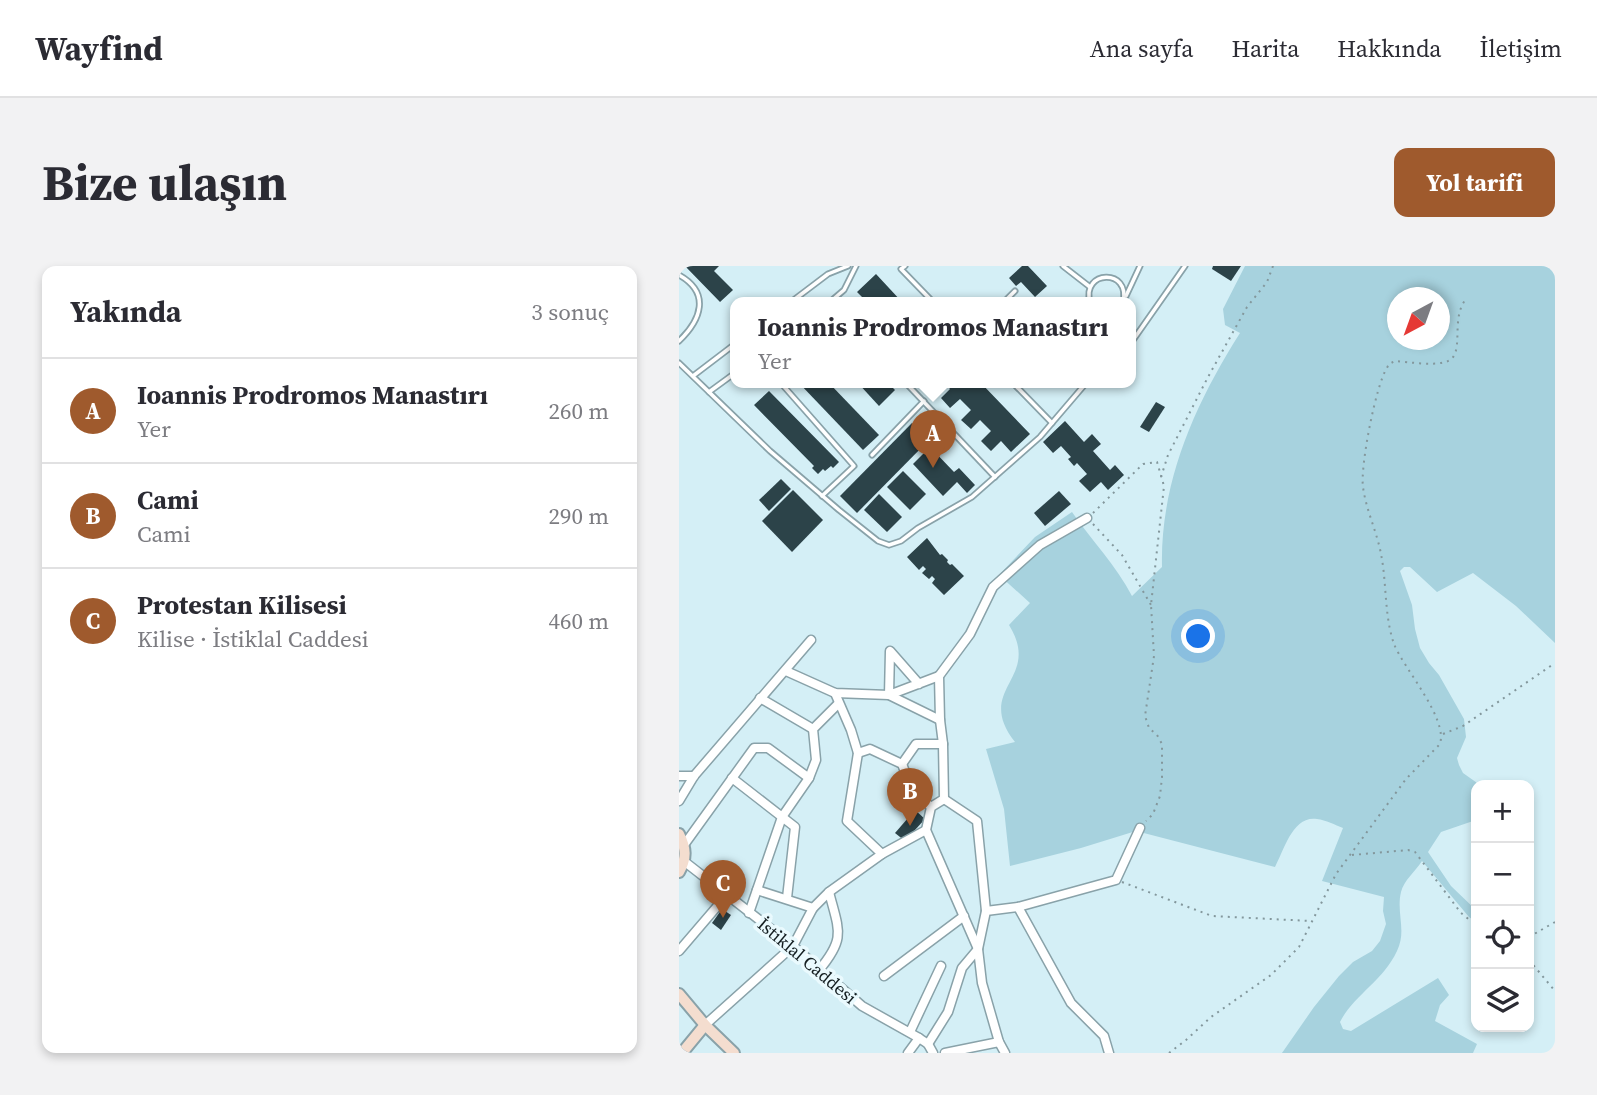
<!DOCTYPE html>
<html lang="tr">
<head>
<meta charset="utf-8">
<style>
  body { margin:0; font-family:"Source Serif 4",serif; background:#f2f2f3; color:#2b2b33 }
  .controls { position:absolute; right:21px; bottom:21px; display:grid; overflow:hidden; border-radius:14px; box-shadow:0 4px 10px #0003 }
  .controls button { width:63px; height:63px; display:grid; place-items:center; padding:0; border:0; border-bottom:2px solid #e1e1e2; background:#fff; color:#2b2b33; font:35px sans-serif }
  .compass { position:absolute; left:708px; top:21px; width:63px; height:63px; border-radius:50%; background:#fff; box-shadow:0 4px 10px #0003; rotate:221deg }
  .you { position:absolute; left:520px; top:371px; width:24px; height:24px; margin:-18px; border:5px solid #fff; border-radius:50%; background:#1a73e8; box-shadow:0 0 0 10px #1a73e833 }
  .badge { display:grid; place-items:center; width:46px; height:46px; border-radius:50%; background:#9f5a2d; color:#fff; font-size:23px; font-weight:700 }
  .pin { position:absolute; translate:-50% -58px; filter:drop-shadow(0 2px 4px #0008) }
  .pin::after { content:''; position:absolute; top:37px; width:24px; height:21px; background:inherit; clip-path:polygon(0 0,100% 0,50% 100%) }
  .popup { position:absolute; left:51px; top:31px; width:406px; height:91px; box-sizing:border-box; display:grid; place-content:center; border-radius:14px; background:#fff; filter:drop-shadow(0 2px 5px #0005); font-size:23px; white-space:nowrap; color:#7c7c81 }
  .popup b { font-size:26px; color:#2b2b33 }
  .popup::after { content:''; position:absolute; left:50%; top:100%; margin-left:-14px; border:14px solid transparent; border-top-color:#fff }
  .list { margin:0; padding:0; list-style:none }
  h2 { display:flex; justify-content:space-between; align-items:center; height:91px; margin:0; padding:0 28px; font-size:30px }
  h2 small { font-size:23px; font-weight:400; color:#7c7c81 }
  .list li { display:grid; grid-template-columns:46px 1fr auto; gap:21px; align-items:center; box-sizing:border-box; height:105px; padding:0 28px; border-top:2px solid #e1e1e2 }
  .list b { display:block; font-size:26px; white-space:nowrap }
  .list p { margin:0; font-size:23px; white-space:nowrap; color:#7c7c81 }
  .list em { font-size:23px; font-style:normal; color:#7c7c81 }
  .icon { flex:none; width:38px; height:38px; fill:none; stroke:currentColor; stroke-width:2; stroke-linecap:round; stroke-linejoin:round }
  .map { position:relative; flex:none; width:876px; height:787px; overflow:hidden; border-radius:14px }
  header { display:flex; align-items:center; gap:42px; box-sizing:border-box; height:98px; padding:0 35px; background:#fff; border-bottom:2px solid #e1e1e2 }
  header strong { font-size:33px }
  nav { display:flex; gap:38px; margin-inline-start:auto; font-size:24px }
  .intro { display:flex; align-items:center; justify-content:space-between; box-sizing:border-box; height:168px; padding:0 42px }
  h1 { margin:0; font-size:49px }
  .button { padding:18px 32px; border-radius:14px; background:#9f5a2d; color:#fff; font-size:24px; font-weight:700 }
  main { display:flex; gap:42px; padding:0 42px }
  aside { flex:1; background:#fff; border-radius:14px; box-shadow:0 4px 10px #0003 }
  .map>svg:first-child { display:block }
  .green { fill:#a7d2de; fill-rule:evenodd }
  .building { fill:#2c4349 }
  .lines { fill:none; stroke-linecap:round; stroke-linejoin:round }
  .lane-casing { stroke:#89a2a9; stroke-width:7 }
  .street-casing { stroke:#89a2a9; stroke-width:11 }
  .secondary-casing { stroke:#89a2a9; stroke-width:14 }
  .path { stroke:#83979c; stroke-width:2; stroke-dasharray:2 5; stroke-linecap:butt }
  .lane { stroke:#fff; stroke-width:3.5 }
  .street { stroke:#fff; stroke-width:8 }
  .secondary { stroke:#f4ddcf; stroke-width:10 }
  .labels { text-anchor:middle; stroke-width:7; stroke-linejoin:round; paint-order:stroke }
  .street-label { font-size:18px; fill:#141e21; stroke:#eafafe }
</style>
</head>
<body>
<header>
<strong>Wayfind</strong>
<nav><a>Ana sayfa</a><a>Harita</a><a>Hakkında</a><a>İletişim</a></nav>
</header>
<div class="intro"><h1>Bize ulaşın</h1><a class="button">Yol tarifi</a></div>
<main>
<aside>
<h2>Yakında<small>3 sonuç</small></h2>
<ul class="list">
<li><span class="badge">A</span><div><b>Ioannis Prodromos Manastırı</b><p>Yer</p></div><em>260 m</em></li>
<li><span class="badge">B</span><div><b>Cami</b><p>Cami</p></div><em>290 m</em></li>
<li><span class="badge">C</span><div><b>Protestan Kilisesi</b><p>Kilise · İstiklal Caddesi</p></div><em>460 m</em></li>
</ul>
</aside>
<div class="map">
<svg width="876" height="787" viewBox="0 0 876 787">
  <rect width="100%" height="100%" fill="#d4eff6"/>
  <path class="green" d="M566 0H876V377L837 340 794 307 758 326 731 301H725L721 305 733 339 736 363 741 382 750 397 760 409 785 453 787 471 778 492 780 499 784 507 801 519H797V554L762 566 749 586 772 620 797 644V656L790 651 743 595C736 606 725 614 722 626 717 647 728 665 718 685 704 715 674 730 661 756L664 763 672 765 759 712 770 729 761 739 756 755 798 778 794 787H603L635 741 660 710 674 696 693 685 701 675 707 658 704 645 705 631 643 615 664 562C656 559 647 554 638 553 614 549 605 584 596 601L457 565 402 582 331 600 325 543 307 483 336 476C294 422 364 414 330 359L351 337 320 309 356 271 393 246C413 275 437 299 453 330L483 301C481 216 516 138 561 67L546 59 544 43ZM718 32H760V74H718Z"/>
  <g class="building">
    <path d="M6 0H40L35 5 54 24 41 36Z"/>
    <path d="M343 0H349L368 20 356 31 342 16 337 20 330 12Z"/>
    <path d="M534 0H562L552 15 533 3Z"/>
    <path d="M197 8 223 36H184L186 34 178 26Z"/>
    <path d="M119 116H149L200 169 184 184Z"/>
    <path d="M178 116H208L216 124 200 140Z"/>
    <path d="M265 116H301L351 168 332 186 322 175 312 185 302 175 312 165 301 154 292 163 282 154 292 144 281 133 271 142 262 132 271 123Z"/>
    <path d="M90 125 160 196 154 202 152 200 146 205 144 203 139 208 133 202 135 200 75 139Z"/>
    <path d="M477 136 486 141 470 166 461 161Z"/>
    <path d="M386 155 405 176 413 168 422 178 414 185 431 204 436 199 445 209 429 224 422 216 411 226 400 215 408 208 398 197 395 200 389 193 392 191 382 180 374 187 364 176Z"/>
    <path d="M233 157 250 174 178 247 161 230Z"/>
    <path d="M251 181 275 206 280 202 296 219 288 227 278 216 264 230 234 198Z"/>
    <path d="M224 205 247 228 231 244 208 221Z"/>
    <path d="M102 213 112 223 90 245 80 234Z"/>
    <path d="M114 224 144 254 113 286 83 255Z"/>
    <path d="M380 225 392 238 366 260 355 247Z"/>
    <path d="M200 228 223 251 208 266 185 244Z"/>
    <path d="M248 272 261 289 263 288 269 294 268 296 271 299 273 298 285 310 265 329 253 317 256 313 253 310 250 313 243 307 247 303 244 300 240 304 228 291Z"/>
    <path d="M236 544 246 553 226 575 216 567Z"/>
    <path d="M43 643 52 649 42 664 33 657Z"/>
  </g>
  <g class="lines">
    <defs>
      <g id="lane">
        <path d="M226 0 222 3 254 36"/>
        <path d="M384 0 411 21"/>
        <path d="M0 9C32 27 22 54 0 75"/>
        <path d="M447 30 461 0"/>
        <path d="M112 36 149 8 169 0"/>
        <path d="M151 36 165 24 177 0"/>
        <path d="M325 36 336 25"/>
        <path d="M411 36C402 4 452 2 444 36"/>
        <path d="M452 77 506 0"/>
        <path d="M0 97 91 185 160 244 199 275 210 279 222 275 239 262 293 231 361 171 408 116"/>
        <path d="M14 110 56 78"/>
        <path d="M101 116 175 200 143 230"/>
        <path d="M226 116 316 211"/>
        <path d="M333 116 373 157"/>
        <path d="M30 126 56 107"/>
        <path d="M193 189 245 135"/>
      </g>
      <g id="street">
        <path d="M107 405 156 427 210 429 261 454"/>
        <path d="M240 418 211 385 210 429 260 410"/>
        <path d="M156 427 172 464 179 487 168 555 203 588"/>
        <path d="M81 432 134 463"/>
        <path d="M179 487 191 483 223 498 233 524 252 541"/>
        <path d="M223 498 237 478H264"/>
        <path d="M0 510H15"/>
        <path d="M53 512 116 561 108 632"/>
        <path d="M265 533 298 555 307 645"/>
        <path d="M0 535 15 510 132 374"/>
        <path d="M5 579 75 482H89L130 512"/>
        <path d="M6 596 114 680 183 740 240 772 249 778 254 787"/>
        <path d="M78 624 134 642"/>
        <path d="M339 641 392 737 425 770 430 787"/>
        <path d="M70 647 103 551 130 512 137 494 134 463 159 438"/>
        <path d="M0 685 47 630"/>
        <path d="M140 704C167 672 160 665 150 626"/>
        <path d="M205 710 285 650"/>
        <path d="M26 759 114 680 134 642 150 626 203 588 247 564"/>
        <path d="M231 766 262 700"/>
        <path d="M249 778 269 746 283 702 299 683 307 645 339 641 437 614 461 562"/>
        <path d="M229 787 240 772"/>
        <path d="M266 787 320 776"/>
        <path d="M326 787 320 776 303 717 299 683 247 564 252 541 265 533 264 478 261 454 260 410 291 368 314 321 361 279 408 252"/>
      </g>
      <g id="secondary">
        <path d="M0 568C7 582 8 592 0 606"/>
        <path d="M0 728 26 759 55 787"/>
        <path d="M3 787 26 759"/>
      </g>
    </defs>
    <use href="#lane" class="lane-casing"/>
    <use href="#street" class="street-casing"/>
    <use href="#secondary" class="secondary-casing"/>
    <g class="path">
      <path d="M482 211 489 189 529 111 568 41 588 16 594 0"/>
      <path d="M414 247 464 198 478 196 485 220 472 339 475 390 466 450 470 462 478 469 483 478V511L481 530 474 548 467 555"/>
      <path d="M414 258 443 289 472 339"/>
      <path d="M764 468 784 460 876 397"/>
      <path d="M673 589 729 584 736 586 782 647 797 659"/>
      <path d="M443 616 533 650 631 655"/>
      <path d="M850 671 876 656"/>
      <path d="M850 694 876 725"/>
      <path d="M490 787 507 774 532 751 592 709 620 681 657 608 727 513 761 478C769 452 725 403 715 378 705 349 708 318 702 288 698 266 687 244 684 221 681 201 697 118 708 102 710 97 711 98 716 95 731 96 751 100 766 96 788 91 770 54 787 33"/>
    </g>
    <use href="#lane" class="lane"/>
    <use href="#street" class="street"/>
    <use href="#secondary" class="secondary"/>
  </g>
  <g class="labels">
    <g class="street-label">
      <text transform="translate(128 695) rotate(40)" y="6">İstiklal Caddesi</text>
    </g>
  </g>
</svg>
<div class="controls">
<button>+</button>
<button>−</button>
<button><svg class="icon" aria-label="locate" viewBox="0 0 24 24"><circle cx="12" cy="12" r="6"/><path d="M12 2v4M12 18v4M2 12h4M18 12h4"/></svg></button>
<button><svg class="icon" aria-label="layers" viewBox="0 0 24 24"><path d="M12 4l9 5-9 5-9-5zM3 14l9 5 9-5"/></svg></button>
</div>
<svg class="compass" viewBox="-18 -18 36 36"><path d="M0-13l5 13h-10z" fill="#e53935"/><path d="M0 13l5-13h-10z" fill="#7c7c81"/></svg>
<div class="you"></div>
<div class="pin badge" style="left:254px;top:202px">A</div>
<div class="popup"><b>Ioannis Prodromos Manastırı</b>Yer</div>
<div class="pin badge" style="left:231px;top:560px">B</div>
<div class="pin badge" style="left:44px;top:652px">C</div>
</div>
</main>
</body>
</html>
